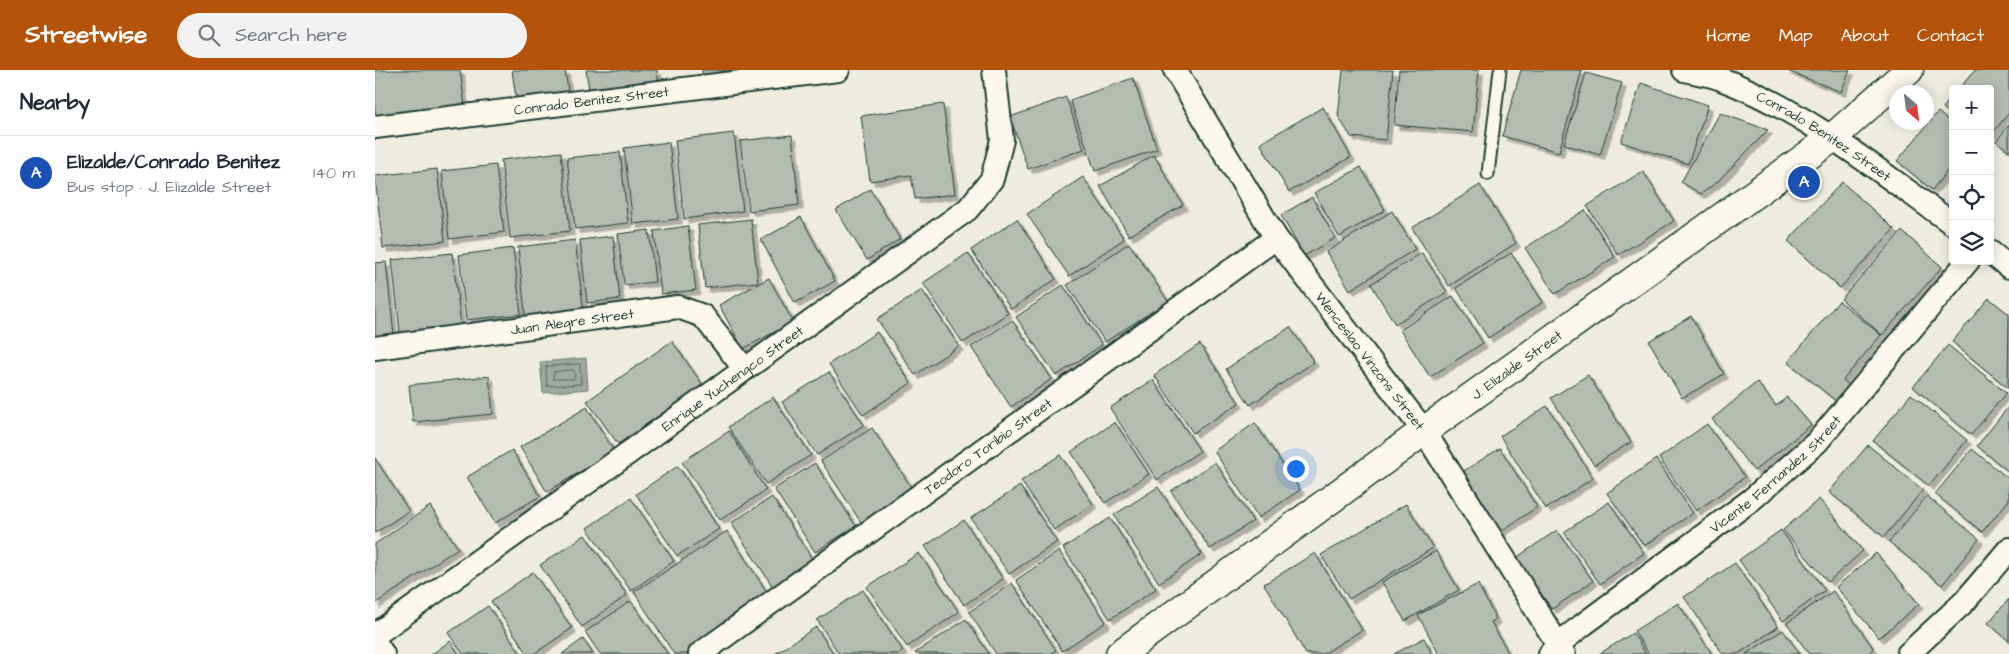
<!DOCTYPE html>
<html lang="en">
<head>
<meta charset="utf-8">
<style>
  body { margin:0; font-family:"Architects Daughter",sans-serif; background:#f2f2f3; color:#1f2937 }
  .controls { position:absolute; right:15px; top:15px; display:grid; overflow:hidden; border-radius:5px; box-shadow:0 2px 12px #0003 }
  .controls button { width:45px; height:45px; display:grid; place-items:center; padding:0; border:0; border-bottom:1px solid #e0e1e3; background:#fff; color:#1f2937; font:25px sans-serif }
  .compass { position:absolute; left:1514px; top:15px; width:45px; height:45px; border-radius:50%; background:#fff; box-shadow:0 2px 12px #0003; rotate:152deg }
  .you { position:absolute; left:920px; top:398px; width:18px; height:18px; margin:-12px; border:4px solid #fff; border-radius:50%; background:#1a73e8; box-shadow:0 0 0 8px #1a73e833 }
  .badge { display:grid; place-items:center; width:32px; height:32px; border-radius:50%; background:#b45309; color:#fff; font-size:16px; font-weight:700 }
  .pin { position:absolute; translate:-50% -50%; border:2px solid #fff; box-shadow:0 1px 5px #0006 }
  .list { margin:0; padding:0; list-style:none }
  h2 { display:flex; justify-content:space-between; align-items:center; height:65px; margin:0; padding:0 20px; font-size:21px }
  h2 small { font-size:16px; font-weight:400; color:#747a83 }
  .list li { display:grid; grid-template-columns:32px 1fr auto; gap:15px; align-items:center; box-sizing:border-box; height:75px; padding:0 20px; border-top:1px solid #e0e1e3 }
  .list b { display:block; font-size:19px; white-space:nowrap }
  .list p { margin:0; font-size:16px; white-space:nowrap; color:#747a83 }
  .list em { font-size:16px; font-style:normal; color:#747a83 }
  .icon { flex:none; width:28px; height:28px; fill:none; stroke:currentColor; stroke-width:2; stroke-linecap:round; stroke-linejoin:round }
  .map { position:relative; flex:none; width:1634px; height:584px; overflow:hidden }
  header { display:flex; align-items:center; gap:30px; box-sizing:border-box; height:70px; padding:0 25px; background:#b45309; color:#fff }
  header strong { font-size:24px }
  nav { display:flex; gap:28px; margin-inline-start:auto; font-size:18px }
  .search { width:350px; height:45px; background:#f2f2f3; display:flex; align-items:center; gap:12px; box-sizing:border-box; padding:0 18px; border-radius:28px; color:#747a83; font-size:19px }
  main { display:flex }
  aside { flex:1; background:#fff }
  .map>svg:first-child { display:block }
  .water { fill:#9fa89f; stroke:#6c7d74 }
  .lines { fill:none; stroke-linecap:round; stroke-linejoin:round }
  .shore { stroke:#52685f; stroke-width:1 }
  .building { fill:#b4bbb0; stroke:#1f3d34; filter:url(#shadow) }
  .service-casing { stroke:#1f3d34; stroke-width:15 }
  .minor-casing { stroke:#1f3d34; stroke-width:26 }
  .tertiary-casing { stroke:#1f3d34; stroke-width:31 }
  .service { stroke:#fbf7ec; stroke-width:11 }
  .minor { stroke:#fbf7ec; stroke-width:22 }
  .tertiary { stroke:#fbf7ec; stroke-width:28 }
  .labels { text-anchor:middle; stroke-width:4; stroke-linejoin:round; paint-order:stroke }
  .street-label { font-size:14px; fill:#1f3d34; stroke:#fbf7ec }
</style>
</head>
<body>
<header>
<strong>Streetwise</strong>
<div class="search"><svg class="icon" aria-label="search" viewBox="0 0 24 24"><circle cx="10" cy="10" r="6"/><path d="M15 15l6 6"/></svg>Search here</div>
<nav><a>Home</a><a>Map</a><a>About</a><a>Contact</a></nav>
</header>
<main>
<aside>
<h2>Nearby<small></small></h2>
<ul class="list">
<li><span class="badge" style="background:#1a4fb4">A</span><div><b>Elizalde/Conrado Benitez</b><p>Bus stop · J. Elizalde Street</p></div><em>140 m</em></li>
</ul>
</aside>
<div class="map">
<svg width="1634" height="584" viewBox="0 0 1634 584">
  <defs>
    <filter id="shadow"><feDropShadow dx="4.5" dy="4.5" stdDeviation="0" flood-color="#0004"/></filter>
  </defs>
  <rect width="100%" height="100%" fill="#eeece1"/>
  <filter id="ink" filterUnits="userSpaceOnUse"><feTurbulence type="fractalNoise" baseFrequency=".02" numOctaves="2"/><feDisplacementMap in="SourceGraphic" scale="10" xChannelSelector="R" yChannelSelector="G"/><feConvolveMatrix kernelMatrix="1 2 1 2 8 2 1 2 1" color-interpolation-filters="sRGB"/></filter>
  <g filter="url(#ink)">
    <path class="water" d="M211 288 213 319 168 323 165 292Z"/>
    <g class="lines">
      <g class="shore">
        <path d="M205 294 206 314 172 316 171 297Z"/>
        <path d="M198 300 200 303 199 309H178L179 302Z"/>
      </g>
    </g>
    <g class="building">
      <path d="M0 0H85L90 37 0 49Z"/>
      <path d="M137 0H190L194 28 142 35Z"/>
      <path d="M211 0H282L284 16 215 26Z"/>
      <path d="M327 0H390L328 12Z"/>
      <path d="M968 0H1018L1011 70 976 67 963 46Z"/>
      <path d="M1024 0H1104L1098 62 1019 55Z"/>
      <path d="M1146 0H1207L1184 82 1127 66Z"/>
      <path d="M1410 0H1475L1466 22Z"/>
      <path d="M1600 0H1634V43L1615 66V19H1584Z"/>
      <path d="M1211 3 1247 13 1225 85 1189 74Z"/>
      <path d="M758 8 782 79 720 101 695 30Z"/>
      <path d="M1266 13 1333 35 1313 94 1246 72Z"/>
      <path d="M1578 26V46L1568 38Z"/>
      <path d="M691 27 709 79 653 99 635 47Z"/>
      <path d="M568 34 580 124 540 129 536 105 495 111 486 46Z"/>
      <path d="M948 37 976 87 914 122 885 73Z"/>
      <path d="M1563 42 1578 54V94L1557 120 1522 91Z"/>
      <path d="M1345 43 1393 60 1342 112 1326 124 1306 112Z"/>
      <path d="M1634 55V81L1621 71Z"/>
      <path d="M359 63 368 141 309 149 300 70Z"/>
      <path d="M417 65 424 135 374 141 365 71Z"/>
      <path d="M294 72 303 149 258 154 249 78Z"/>
      <path d="M186 82 195 161 135 168 126 90Z"/>
      <path d="M245 82 253 153 200 159 192 88Z"/>
      <path d="M779 85 808 135 754 166 725 116Z"/>
      <path d="M121 95 129 162 74 169 67 101Z"/>
      <path d="M986 97 1010 140 964 167 939 123Z"/>
      <path d="M62 99 70 171 8 178 0 106Z"/>
      <path d="M1268 101 1299 151 1243 185 1212 136Z"/>
      <path d="M708 107 749 169 694 206 652 144Z"/>
      <path d="M1467 112 1519 159 1465 218 1413 171Z"/>
      <path d="M1105 115 1141 173 1074 216 1037 158Z"/>
      <path d="M495 119 525 169 492 190 461 140Z"/>
      <path d="M937 127 960 168 929 186 906 145Z"/>
      <path d="M1210 140 1240 187 1180 224 1150 178Z"/>
      <path d="M1017 141 1040 179 975 220 951 182Z"/>
      <path d="M426 147 460 211 420 233 386 170Z"/>
      <path d="M376 149 383 212 330 218 323 155Z"/>
      <path d="M642 149 681 209 636 239 596 180Z"/>
      <path d="M313 156 321 220 286 224 279 161Z"/>
      <path d="M274 160 280 212 249 215 243 164Z"/>
      <path d="M1527 161 1567 197 1507 265 1466 229Z"/>
      <path d="M238 166 245 229 212 233 205 170Z"/>
      <path d="M200 170 209 244 151 251 143 177Z"/>
      <path d="M754 173 793 231 730 272 692 215Z"/>
      <path d="M138 178 146 244 91 250 84 185Z"/>
      <path d="M77 183 86 255 25 262 17 190Z"/>
      <path d="M593 183 633 243 588 273 548 213Z"/>
      <path d="M1047 183 1072 222 1020 254 996 214Z"/>
      <path d="M1136 183 1168 232 1113 268 1081 218Z"/>
      <path d="M11 192 19 265 0 267V193Z"/>
      <path d="M394 208 418 252 368 279 344 235Z"/>
      <path d="M688 215 727 275 681 306 641 247Z"/>
      <path d="M547 220 584 276 540 305 502 249Z"/>
      <path d="M1078 226 1108 273 1055 307 1025 260Z"/>
      <path d="M1614 228 1634 244 1633 318 1577 272Z"/>
      <path d="M1464 231 1506 265 1468 310 1475 316 1462 332 1413 292Z"/>
      <path d="M1316 246 1349 304 1307 328 1274 271Z"/>
      <path d="M637 250 677 309 636 337 596 277Z"/>
      <path d="M915 257 939 292 875 335 851 299Z"/>
      <path d="M502 262 536 313 488 345 454 294Z"/>
      <path d="M297 271 328 315 243 374 212 331Z"/>
      <path d="M825 274 864 333 818 363 779 305Z"/>
      <path d="M1573 275 1631 323 1596 365 1538 317Z"/>
      <path d="M454 302 489 355 442 385 407 332Z"/>
      <path d="M1213 305 1256 372 1219 395 1176 328Z"/>
      <path d="M114 306 118 344 38 352 34 315Z"/>
      <path d="M778 310 825 381 782 410 735 338Z"/>
      <path d="M1382 312 1401 336 1412 327 1436 355 1379 401 1337 349Z"/>
      <path d="M1536 324 1592 370 1554 416 1498 371Z"/>
      <path d="M398 327 436 385 391 414 353 357Z"/>
      <path d="M1172 336 1218 408 1171 439 1125 366Z"/>
      <path d="M1634 336V402L1602 376Z"/>
      <path d="M212 337 239 381 172 422 145 377Z"/>
      <path d="M740 352 774 404 730 433 696 382Z"/>
      <path d="M880 353 925 420 883 448 839 381Z"/>
      <path d="M1332 354 1370 407 1321 441 1284 388Z"/>
      <path d="M497 358 539 421 487 454 446 391Z"/>
      <path d="M354 361 391 420 345 450 307 392Z"/>
      <path d="M1493 375 1548 420 1509 467 1454 422Z"/>
      <path d="M1125 378 1162 437 1122 464 1084 404Z"/>
      <path d="M1597 379 1634 409V430L1607 462 1560 424Z"/>
      <path d="M137 380 165 426 120 453 92 407Z"/>
      <path d="M685 385 718 434 679 460 646 411Z"/>
      <path d="M0 388 34 441 0 463Z"/>
      <path d="M1281 389 1318 443 1269 476 1232 423Z"/>
      <path d="M840 392 878 451 835 479 796 421Z"/>
      <path d="M440 393 481 456 440 482 399 419Z"/>
      <path d="M303 396 344 459 302 486 261 424Z"/>
      <path d="M645 416 682 472 634 504 596 448Z"/>
      <path d="M783 417 827 484 784 513 739 445Z"/>
      <path d="M1552 426 1604 469 1567 515 1514 472Z"/>
      <path d="M397 427 438 490 398 517 356 453Z"/>
      <path d="M256 428 299 491 256 521 212 458Z"/>
      <path d="M1444 429 1488 481 1453 512 1408 460Z"/>
      <path d="M1234 432 1269 483 1225 514 1189 462Z"/>
      <path d="M1031 434 1058 478 974 529 946 485Z"/>
      <path d="M55 436 83 478 0 534V474Z"/>
      <path d="M735 448 781 519 735 549 688 478Z"/>
      <path d="M589 450 628 509 589 535 550 476Z"/>
      <path d="M1182 460 1218 511 1177 539 1141 488Z"/>
      <path d="M1406 460 1450 520 1408 551 1364 490Z"/>
      <path d="M352 461 398 531 317 584H299L259 522Z"/>
      <path d="M210 465 252 525 207 557 165 495Z"/>
      <path d="M684 481 731 552 687 581 641 510Z"/>
      <path d="M1061 481 1084 520 1030 551 1007 512Z"/>
      <path d="M544 483 584 542 532 577 492 517Z"/>
      <path d="M940 483 987 560 948 584H931L889 514Z"/>
      <path d="M1501 483 1544 534 1504 568 1461 517Z"/>
      <path d="M1360 493 1403 557 1363 584H1348L1309 527Z"/>
      <path d="M158 502 197 558 159 584H153L116 531Z"/>
      <path d="M637 513 681 580 675 584H621L594 542Z"/>
      <path d="M1103 514 1121 549 1116 552 1134 584H1064L1043 545Z"/>
      <path d="M488 520 528 581 524 584H464L442 550Z"/>
      <path d="M1458 521 1499 579 1493 584H1434L1412 553Z"/>
      <path d="M1634 529V571L1613 553Z"/>
      <path d="M256 531 293 584H225L210 562Z"/>
      <path d="M1303 533 1337 584H1274L1259 561Z"/>
      <path d="M113 536 146 584H88L73 563Z"/>
      <path d="M591 549 614 584H541L540 583Z"/>
      <path d="M441 557 459 584H400Z"/>
      <path d="M1408 560 1425 584H1371Z"/>
      <path d="M1258 563 1271 584H1224Z"/>
      <path d="M1049 568 1057 584H1019Z"/>
      <path d="M208 569 218 584H187Z"/>
      <path d="M75 571 84 584H57Z"/>
    </g>
    <g class="lines">
      <defs>
        <path id="service" d="M1113 104 1125 0"/>
        <g id="minor">
          <path id="s1" d="M800 0 901 168 1049 361 1189 584"/>
          <path id="s2" d="M1309 0C1321 3 1335 4 1346 9 1431 41 1505 102 1578 154"/>
          <path id="s3" d="M0 57 463 0"/>
          <path d="M1615 182 1634 197"/>
          <path id="s4" d="M0 278 303 237 328 246 369 298"/>
          <path id="s5" d="M0 565 593 139 617 109 627 70 619 0"/>
          <path d="M0 572 8 584"/>
          <path id="s6" d="M325 584 901 168"/>
          <path id="s7" d="M1175 584 1182 575 1209 554 1376 430 1442 372 1593 191"/>
          <path d="M1533 584 1590 531 1634 479"/>
        </g>
        <g id="tertiary">
          <path id="s8" d="M745 584 1049 361 1456 69 1534 0"/>
        </g>
      </defs>
      <use href="#service" class="service-casing"/>
      <use href="#minor" class="minor-casing"/>
      <use href="#tertiary" class="tertiary-casing"/>
      <use href="#service" class="service"/>
      <use href="#minor" class="minor"/>
      <use href="#tertiary" class="tertiary"/>
    </g>
  </g>
  <g class="labels">
    <g class="street-label">
      <text dy="5" stroke="none"><textPath href="#s3" startOffset="218">Conrado Benitez Street</textPath></text>
      <text dy="5" stroke="none"><textPath href="#s2" startOffset="156">Conrado Benitez Street</textPath></text>
      <text dy="5" stroke="none"><textPath href="#s4" startOffset="199">Juan Alegre Street</textPath></text>
      <text dy="5" stroke="none"><textPath href="#s1" startOffset="351">Wenceslao Vinzons Street</textPath></text>
      <text dy="5" stroke="none"><textPath href="#s8" startOffset="491">J. Elizalde Street</textPath></text>
      <text dy="5" stroke="none"><textPath href="#s5" startOffset="440">Enrique Yuchengco Street</textPath></text>
      <text dy="5" stroke="none"><textPath href="#s6" startOffset="355">Teodoro Toribio Street</textPath></text>
      <text dy="5" stroke="none"><textPath href="#s7" startOffset="289">Vicente Fernandez Street</textPath></text>
    </g>
  </g>
</svg>
<div class="controls">
<button>+</button>
<button>−</button>
<button><svg class="icon" aria-label="locate" viewBox="0 0 24 24"><circle cx="12" cy="12" r="6"/><path d="M12 2v4M12 18v4M2 12h4M18 12h4"/></svg></button>
<button><svg class="icon" aria-label="layers" viewBox="0 0 24 24"><path d="M12 4l9 5-9 5-9-5zM3 14l9 5 9-5"/></svg></button>
</div>
<svg class="compass" viewBox="-18 -18 36 36"><path d="M0-13l5 13h-10z" fill="#e53935"/><path d="M0 13l5-13h-10z" fill="#747a83"/></svg>
<div class="you"></div>
<div class="pin badge" style="left:1429px;top:112px;background:#1a4fb4">A</div>
</div>
</main>
</body>
</html>
